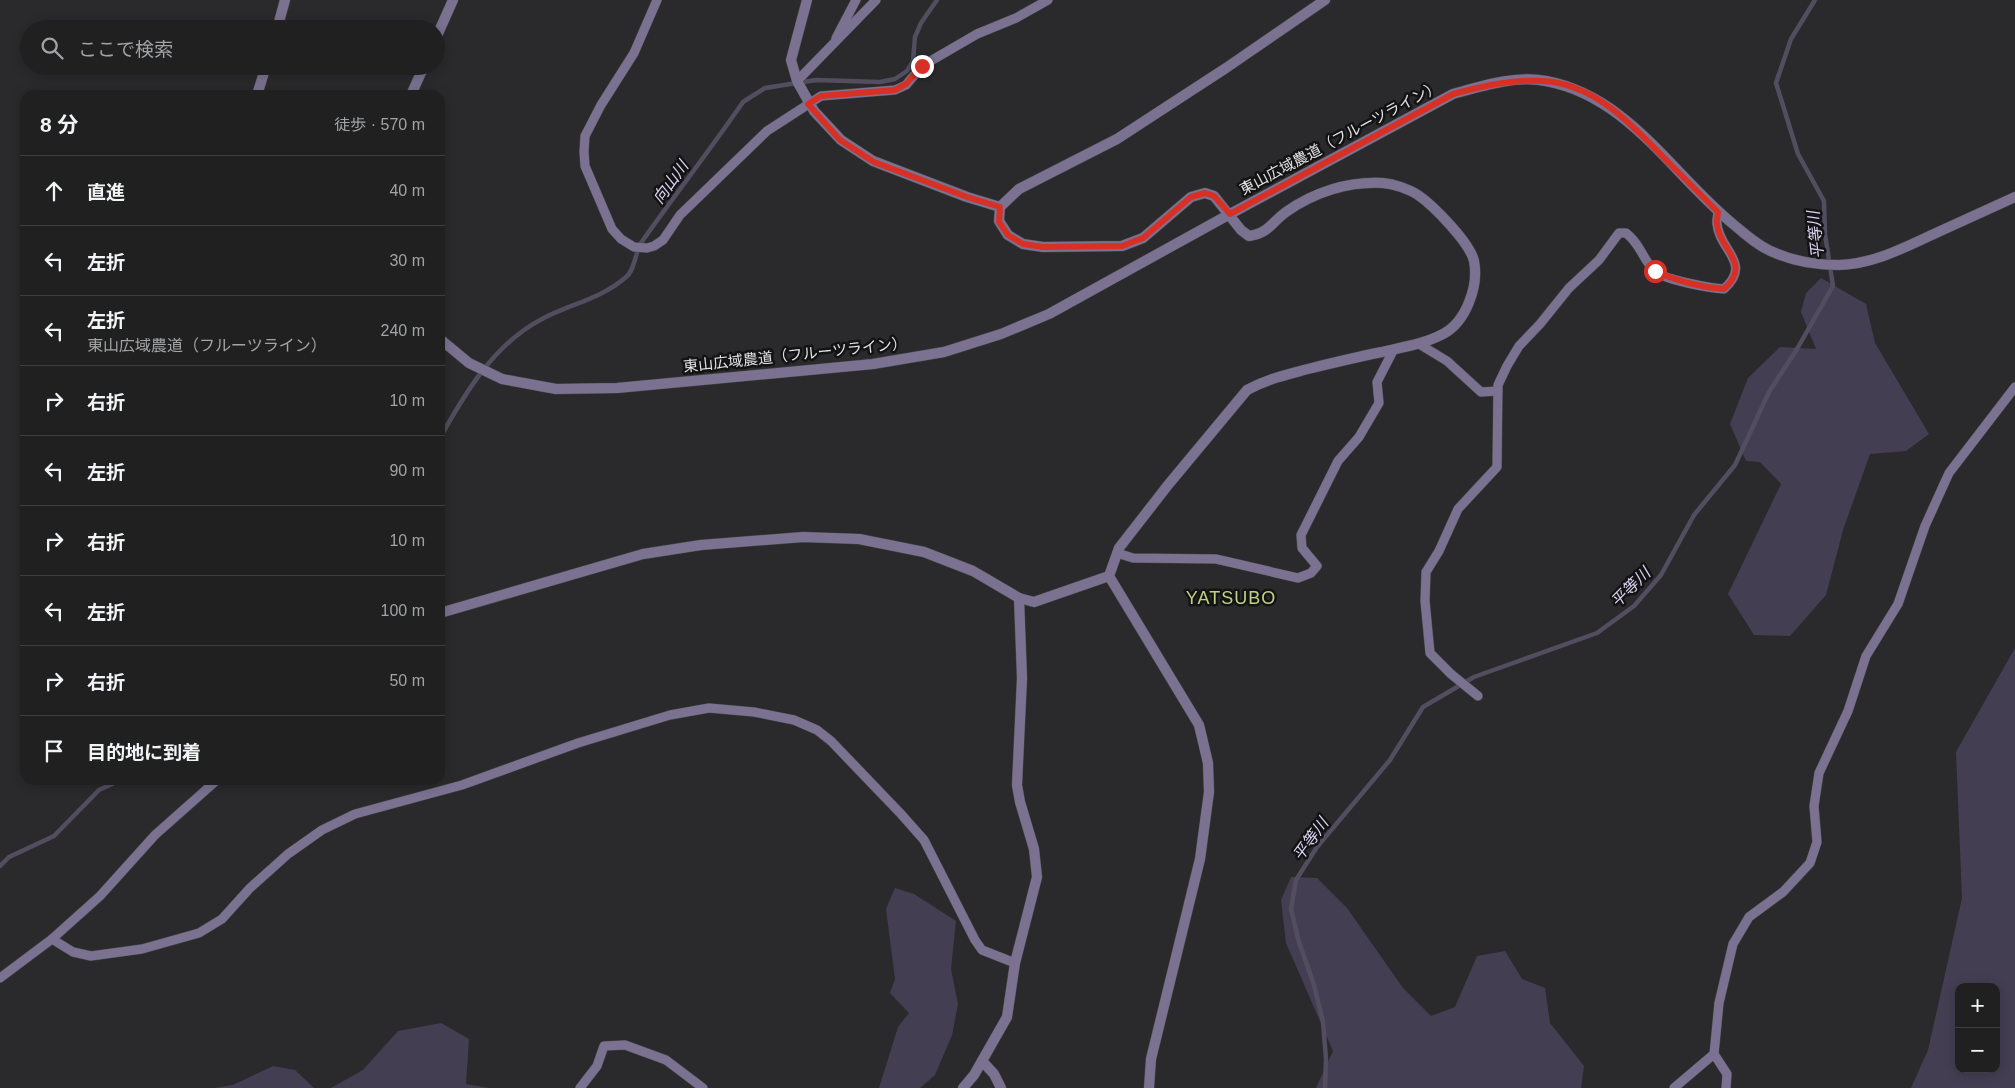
<!DOCTYPE html>
<html lang="ja">
<head>
<meta charset="utf-8">
<style>
  body { margin:0; font-family:Helvetica,"Noto Sans JP",sans-serif; background:#2d2d2e; color:#f1f3f6 }
  .controls { position:absolute; right:15px; bottom:15px; display:grid; overflow:hidden; border-radius:10px; box-shadow:0 2px 12px #0003 }
  .controls button { width:45px; height:45px; display:grid; place-items:center; padding:0; border:0; border-bottom:1px solid #3d3e3f; background:#202021; color:#f1f3f6; font:25px sans-serif }
  .stop { position:absolute; width:15px; height:15px; margin:-11px; border:4px solid #d93025; border-radius:50%; background:#fff }
  .stop.end { background:#d93025; border-color:#fff; box-shadow:0 1px 5px #0008 }
  .list { margin:0; padding:0; list-style:none }
  h2 { display:flex; justify-content:space-between; align-items:center; height:65px; margin:0; padding:0 20px; font-size:21px }
  h2 small { font-size:16px; font-weight:400; color:#a2a3a5 }
  .list li { display:grid; grid-template-columns:32px 1fr auto; gap:15px; align-items:center; box-sizing:border-box; height:70px; padding:0 20px; border-top:1px solid #3d3e3f }
  .list b { display:block; font-size:19px; white-space:nowrap }
  .list p { margin:0; font-size:16px; white-space:nowrap; color:#a2a3a5 }
  .list em { font-size:16px; font-style:normal; color:#a2a3a5 }
  .icon { flex:none; width:28px; height:28px; fill:none; stroke:currentColor; stroke-width:2; stroke-linecap:round; stroke-linejoin:round }
  .map { position:relative; flex:none; width:2015px; height:1088px; overflow:hidden }
  .search { position:absolute; background:#202021; box-shadow:0 2px 12px #0003; left:20px; top:20px; width:425px; height:55px; display:flex; align-items:center; gap:12px; box-sizing:border-box; padding:0 18px; border-radius:28px; color:#a2a3a5; font-size:19px }
  .panel { position:absolute; background:#202021; box-shadow:0 2px 12px #0003; left:20px; top:90px; width:425px; height:695px; border-radius:15px }
  .map>svg:first-child { display:block }
  .green { fill:#443e53; fill-rule:evenodd }
  .lines { fill:none; stroke-linecap:round; stroke-linejoin:round }
  .stream { stroke:#534e5f; stroke-width:4.5 }
  .service-casing { stroke:#474749; stroke-width:10 }
  .minor-casing { stroke:#474749; stroke-width:11 }
  .tertiary-casing { stroke:#474749; stroke-width:11 }
  .service { stroke:#7b7291; stroke-width:9 }
  .minor { stroke:#7b7291; stroke-width:10 }
  .tertiary { stroke:#7b7291; stroke-width:10 }
  .route { stroke:#d93025; stroke-width:6 }
  .labels { text-anchor:middle; stroke-width:5; stroke-linejoin:round; paint-order:stroke }
  .street-label { font-size:15px; fill:#e2e2e4; stroke:#131314 }
  .water-label { font-size:16px; font-style:italic; fill:#ded5f6; stroke:#131314 }
  .quarter-label { font-size:18px; letter-spacing:1px; fill:#c0d084; stroke:#131314 }
</style>
</head>
<body>
<div class="map">
<svg width="2015" height="1088" viewBox="0 0 2015 1088">
  <rect width="100%" height="100%" fill="#2a2a2c"/>
  <g class="green">
    <path d="M1821 278 1866 304 1875 343 1929 434 1906 451 1870 454 1843 530 1826 595 1790 636 1754 635 1728 594 1781 484 1760 462 1746 461 1730 424 1748 378 1780 347 1816 349 1801 312 1806 293Z"/>
    <path d="M2015 648V1088H1911L1928 1050 1962 898 1956 752ZM1959 987H1996V1069H1959Z"/>
    <path d="M1291 877 1317 878 1347 908 1403 988 1431 1016 1455 1007 1477 956 1505 951 1522 979 1545 988 1550 1023 1584 1066 1581 1088H1316L1333 1051 1286 943 1281 900Z"/>
    <path d="M895 888 914 894 956 921 951 969 958 1004 952 1035 935 1075 920 1088H879L898 1027 909 1013 890 993 895 979 886 909Z"/>
    <path d="M441 1023 469 1039 466 1084 489 1088H331L363 1070 398 1031Z"/>
    <path d="M273 1066 295 1070 314 1088H214L233 1085Z"/>
  </g>
  <g class="lines">
    <g class="stream">
      <path d="M440 438C465 393 494 344 542 319 570 304 601 299 626 277 635 270 635 253 641 243 674 196 710 150 743 102L765 88 816 80 880 82 895 79 907 71 913 61 915 37 921 23 937 0"/>
      <path d="M0 866 9 857 54 836 99 790 121 780"/>
      <path d="M1325 1088 1326 1059 1323 1022 1314 985 1299 942 1291 909 1296 880 1317 847 1390 760 1423 707 1474 677 1597 633 1634 606 1661 575 1694 515 1735 465 1769 392 1797 349 1833 286 1825 234 1824 201 1798 154 1776 83 1791 39 1815 0"/>
    </g>
    <defs>
      <g id="service">
        <path d="M657 0 634 53 601 105 585 136 584 152 585 166 612 229 621 239 634 247 647 248 654 246 663 240 680 215 767 131 821 96 895 90 906 85 922 66 977 34 1016 18 1048 0"/>
        <path d="M836 38 856 0"/>
        <path d="M797 81 876 0"/>
        <path d="M1419 344 1447 361 1481 392 1498 391"/>
        <path d="M1117 553 1133 558 1216 559 1298 578 1311 573 1317 566 1302 548 1301 535 1338 461 1359 437 1379 403 1377 382 1394 349"/>
        <path d="M1478 696 1451 674 1430 653 1425 601 1426 572 1439 551 1458 509 1497 467 1498 385 1507 366 1519 346 1540 324 1569 288 1599 260 1619 233H1626C1641 244 1643 261 1655 271 1664 280 1710 288 1724 289 1753 263 1719 250 1717 224 1716 221 1718 216 1718 212"/>
        <path d="M52 939 73 952 91 956 142 949 199 933 222 919 250 888 288 854 322 830 355 814 462 785 578 743 670 715 709 708 754 712 794 720 817 730 831 741 901 814 924 840 975 940 982 950 1015 963"/>
        <path d="M0 978 52 939 100 896 155 835 217 780"/>
        <path d="M1714 1054 1727 1074 1726 1088"/>
        <path d="M580 1088 597 1066 604 1046 625 1045 666 1060 703 1088"/>
        <path d="M1674 1088 1714 1054 1719 1003 1733 944 1749 917 1783 892 1810 863 1817 842 1814 806 1819 773 1848 711 1866 656 1898 604 1925 526 1949 473 2015 387"/>
      </g>
      <g id="minor">
        <path d="M807 0 791 60 797 81 814 111 841 140 873 161 967 197 1000 207"/>
        <path d="M277 29 285 0"/>
        <path d="M257 95 266 66"/>
        <path d="M440 613 643 554 701 545 803 537 859 539 924 552 973 571 1019 598 1034 602 1109 576"/>
        <path d="M982 1061 994 1074 1001 1088"/>
        <path d="M963 1088 974 1075 1007 1017 1015 963 1037 877 1034 849 1020 802 1017 785 1022 678 1019 598"/>
        <path d="M1149 1088 1151 1059 1200 859 1209 792 1208 763 1199 725 1109 576 1119 548 1168 485 1247 390C1267 379 1286 375 1308 369 1332 363 1357 357 1382 352 1403 347 1424 344 1443 334 1466 322 1479 286 1474 261 1470 243 1434 206 1418 195 1409 189 1394 184 1383 183 1349 181 1314 192 1286 212 1271 223 1269 233 1249 236L1241 230 1214 196 1205 193 1191 197 1143 238 1122 246 1043 247 1023 244 1008 235 999 221 1000 207 1019 189 1117 139 1226 68 1325 0"/>
      </g>
      <g id="tertiary">
        <path d="M436 38 453 0"/>
        <path d="M411 95 424 66"/>
        <path d="M440 339 469 363 502 379 556 389 617 388 873 364 944 352 1001 334 1049 314 1230 214 1453 94C1482 86 1516 75 1546 81 1628 96 1672 174 1733 224 1745 234 1758 246 1773 252 1793 261 1817 265 1839 265 1874 264 1905 247 1936 233 1962 221 1989 209 2015 197"/>
      </g>
    </defs>
    <use href="#service" class="service-casing"/>
    <use href="#minor" class="minor-casing"/>
    <use href="#tertiary" class="tertiary-casing"/>
    <use href="#service" class="service"/>
    <use href="#minor" class="minor"/>
    <use href="#tertiary" class="tertiary"/>
  </g>
  <g class="lines">
    <path class="route" d="M922 66 906 84 895 90 821 96 808 104 840 140 874 162 967 197 1000 207 999 222 1008 235 1023 244 1043 247 1122 246 1143 238 1191 197 1205 193 1214 196 1230 214 1453 94C1483 86 1512 79 1543 81 1597 84 1635 128 1670 164 1686 180 1702 196 1718 212 1718 216 1716 221 1717 224 1719 250 1753 263 1724 289 1701 287 1676 281 1655 271"/>
  </g>
  <g class="labels">
    <g class="street-label">
      <text transform="translate(1340 138) rotate(-28)" y="5">東山広域農道（フルーツライン）</text>
      <text transform="translate(795 355) rotate(-6)" y="5">東山広域農道（フルーツライン）</text>
    </g>
    <g class="water-label">
      <text transform="translate(670 182) rotate(-54)" y="6">向山川</text>
      <text transform="translate(1815 235) rotate(-96)" y="6">平等川</text>
      <text transform="translate(1630 587) rotate(-45)" y="6">平等川</text>
      <text transform="translate(1310 839) rotate(-54)" y="6">平等川</text>
    </g>
    <g class="quarter-label">
      <text x="1231" y="604">YATSUBO</text>
    </g>
  </g>
</svg>
<div class="controls">
<button>+</button>
<button>−</button>
</div>
<div class="stop" style="left:1655px;top:271px"></div>
<div class="stop end" style="left:922px;top:66px"></div>
<div class="search"><svg class="icon" aria-label="search" viewBox="0 0 24 24"><circle cx="10" cy="10" r="6"/><path d="M15 15l6 6"/></svg>ここで検索</div>
<section class="panel">
<h2>8 分<small>徒歩 · 570 m</small></h2>
<ul class="list">
<li><svg class="icon" aria-label="ahead" viewBox="0 0 24 24"><path d="M12 20V5M6 11l6-6 6 6"/></svg><div><b>直進</b></div><em>40 m</em></li>
<li><svg class="icon" aria-label="left" viewBox="0 0 24 24"><path d="M17 20v-9H6M10 6l-5 5 5 5"/></svg><div><b>左折</b></div><em>30 m</em></li>
<li><svg class="icon" aria-label="left" viewBox="0 0 24 24"><path d="M17 20v-9H6M10 6l-5 5 5 5"/></svg><div><b>左折</b><p>東山広域農道（フルーツライン）</p></div><em>240 m</em></li>
<li><svg class="icon" aria-label="right" viewBox="0 0 24 24"><path d="M7 20v-9h11M14 6l5 5-5 5"/></svg><div><b>右折</b></div><em>10 m</em></li>
<li><svg class="icon" aria-label="left" viewBox="0 0 24 24"><path d="M17 20v-9H6M10 6l-5 5 5 5"/></svg><div><b>左折</b></div><em>90 m</em></li>
<li><svg class="icon" aria-label="right" viewBox="0 0 24 24"><path d="M7 20v-9h11M14 6l5 5-5 5"/></svg><div><b>右折</b></div><em>10 m</em></li>
<li><svg class="icon" aria-label="left" viewBox="0 0 24 24"><path d="M17 20v-9H6M10 6l-5 5 5 5"/></svg><div><b>左折</b></div><em>100 m</em></li>
<li><svg class="icon" aria-label="right" viewBox="0 0 24 24"><path d="M7 20v-9h11M14 6l5 5-5 5"/></svg><div><b>右折</b></div><em>50 m</em></li>
<li><svg class="icon" aria-label="arrive" viewBox="0 0 24 24"><path d="M6 21V4h12l-3 4 3 4H6"/></svg><div><b>目的地に到着</b></div></li>
</ul>
</section>
</div>
</body>
</html>
